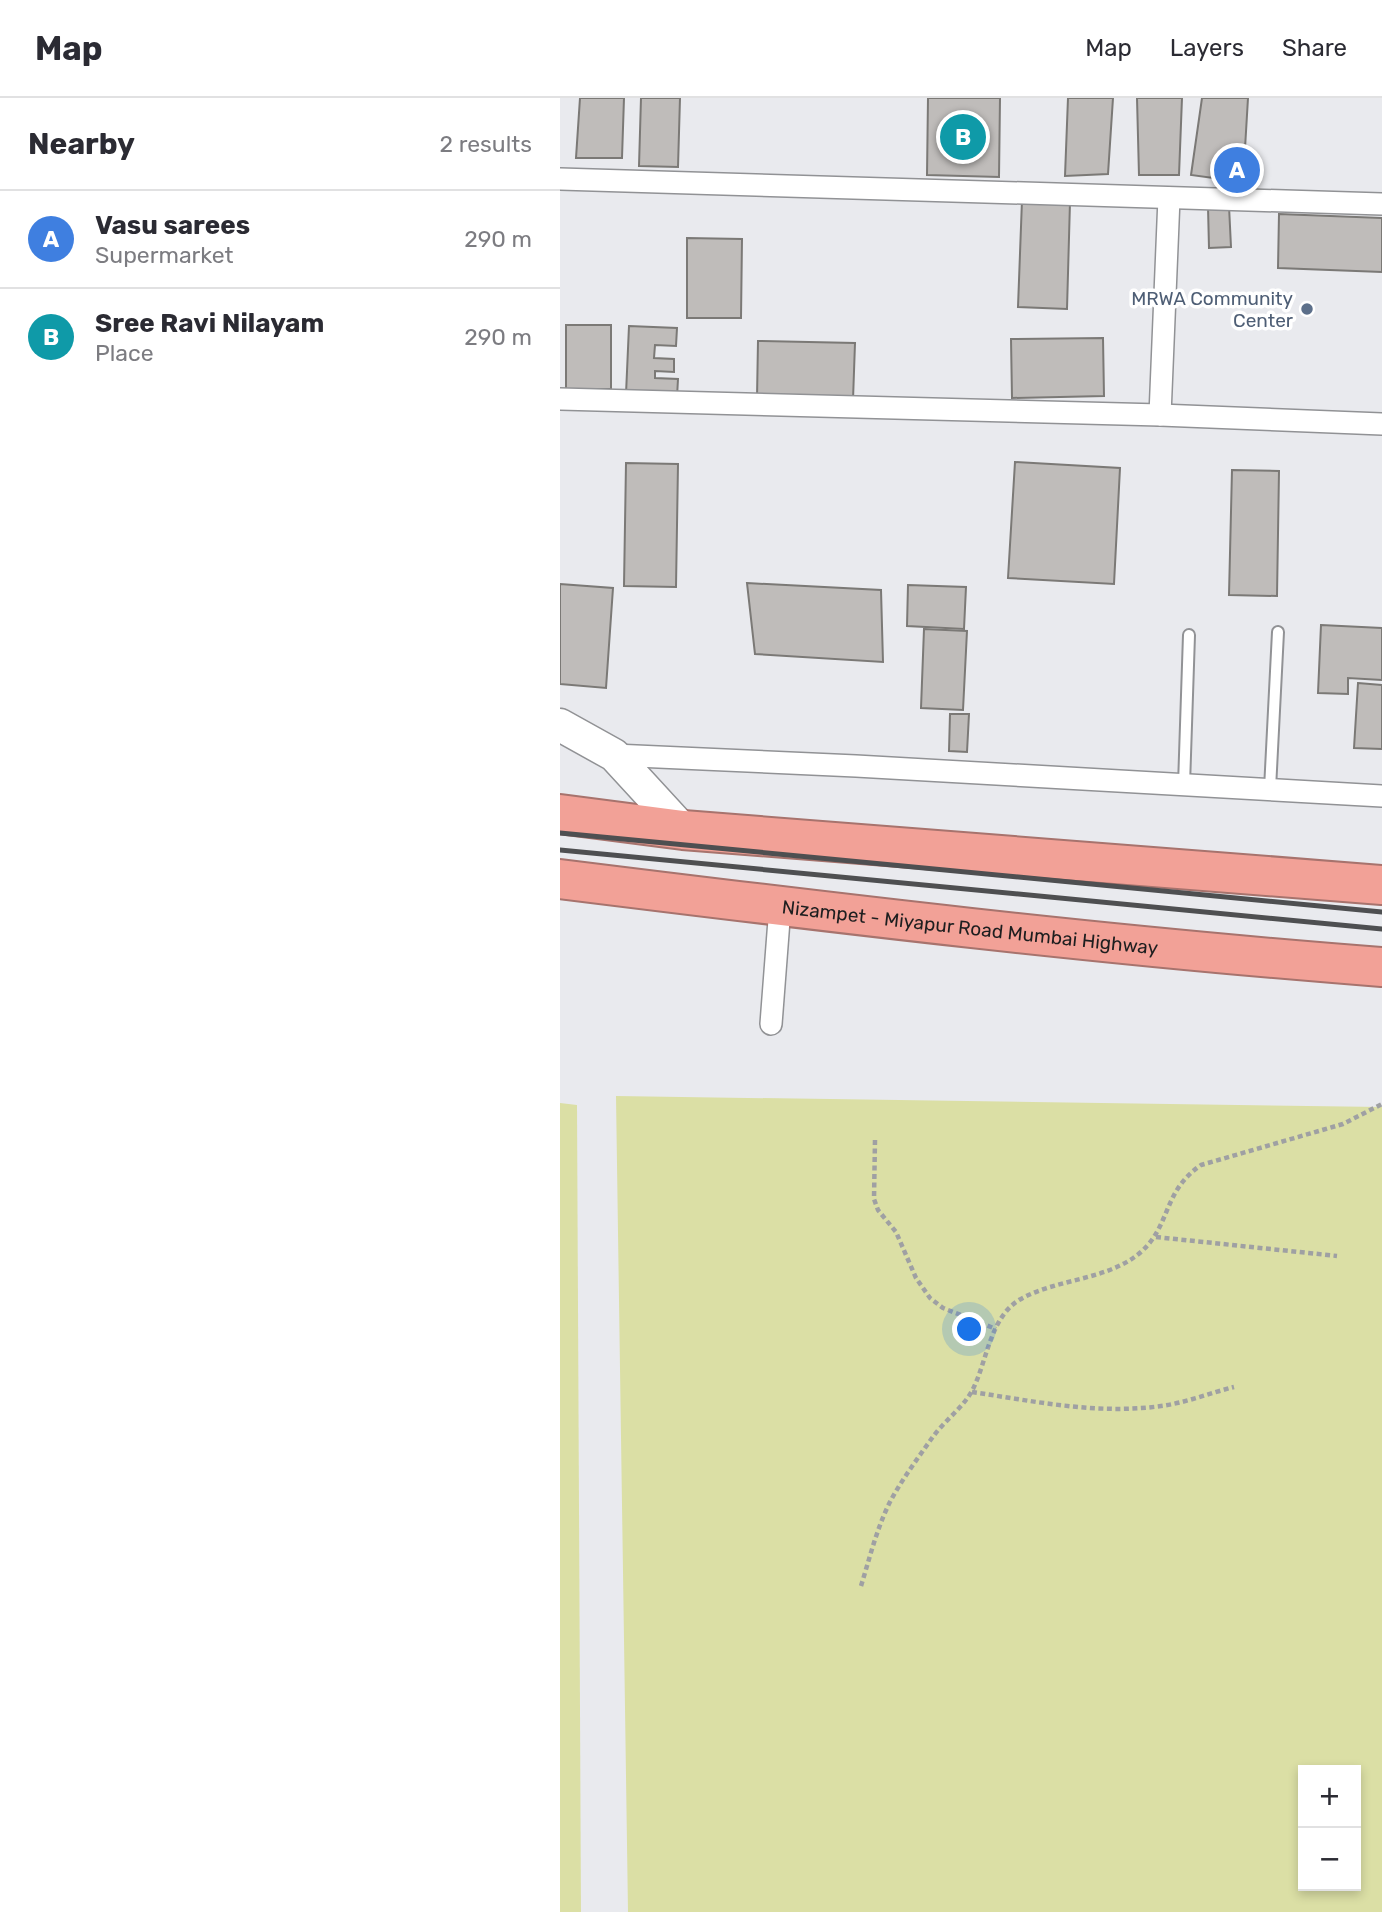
<!DOCTYPE html>
<html lang="en">
<head>
<meta charset="utf-8">
<style>
  body { margin:0; font-family:Rubik,sans-serif; background:#f2f2f3; color:#2b2b33 }
  .controls { position:absolute; right:21px; bottom:21px; display:grid; overflow:hidden; border-radius:0px; box-shadow:0 4px 10px #0003 }
  .controls button { width:63px; height:63px; display:grid; place-items:center; padding:0; border:0; border-bottom:2px solid #e1e1e2; background:#fff; color:#2b2b33; font:35px sans-serif }
  .you { position:absolute; left:410px; top:1232px; width:24px; height:24px; margin:-18px; border:5px solid #fff; border-radius:50%; background:#1a73e8; box-shadow:0 0 0 10px #1a73e833 }
  .badge { display:grid; place-items:center; width:46px; height:46px; border-radius:50%; background:#1a73e8; color:#fff; font-size:23px; font-weight:700 }
  .pin { position:absolute; translate:-50% -50%; border:4px solid #fff; box-shadow:0 2px 7px #0006 }
  .list { margin:0; padding:0; list-style:none }
  h2 { display:flex; justify-content:space-between; align-items:center; height:91px; margin:0; padding:0 28px; font-size:30px }
  h2 small { font-size:23px; font-weight:400; color:#7c7c81 }
  .list li { display:grid; grid-template-columns:46px 1fr auto; gap:21px; align-items:center; box-sizing:border-box; height:98px; padding:0 28px; border-top:2px solid #e1e1e2 }
  .list b { display:block; font-size:26px; white-space:nowrap }
  .list p { margin:0; font-size:23px; white-space:nowrap; color:#7c7c81 }
  .list em { font-size:23px; font-style:normal; color:#7c7c81 }
  .map { position:relative; flex:none; width:822px; height:1814px; overflow:hidden }
  header { display:flex; align-items:center; gap:42px; box-sizing:border-box; height:98px; padding:0 35px; background:#fff; border-bottom:2px solid #e1e1e2 }
  header strong { font-size:33px }
  nav { display:flex; gap:38px; margin-inline-start:auto; font-size:24px }
  main { display:flex }
  aside { flex:1; background:#fff }
  .map>svg:first-child { display:block }
  .green { fill:#dbdfa5; fill-rule:evenodd }
  .building { fill:#bfbcba; stroke:#7b7976; stroke-width:2 }
  .lines { fill:none; stroke-linecap:round; stroke-linejoin:round }
  .lane-casing { stroke:#919295; stroke-width:14 }
  .street-casing { stroke:#919295; stroke-width:24 }
  .secondary-casing { stroke:#919295; stroke-width:35 }
  .highway-casing { stroke:#a7736d; stroke-width:42 }
  .path { stroke:#9fa0a3; stroke-width:4.5; stroke-dasharray:5 3.5; stroke-linecap:butt }
  .lane { stroke:#fff; stroke-width:10 }
  .street { stroke:#fff; stroke-width:21 }
  .secondary { stroke:#fff; stroke-width:32 }
  .highway { stroke:#f2a197; stroke-width:38 }
  .rail { stroke:#4e4f51; stroke-width:5 }
  .service-dot { fill:#5c6f8a; stroke:#fff; stroke-width:2.5 }
  .labels { text-anchor:middle; stroke-width:7; stroke-linejoin:round; paint-order:stroke }
  .service-label { font-size:19px; fill:#4e5e75; stroke:#fff; text-anchor:end }
  .street-label { font-size:19px; fill:#1d1e1f; stroke:#fff }
</style>
</head>
<body>
<header>
<strong>Map</strong>
<nav><a>Map</a><a>Layers</a><a>Share</a></nav>
</header>
<main>
<aside>
<h2>Nearby<small>2 results</small></h2>
<ul class="list">
<li><span class="badge" style="background:#3f7fe0">A</span><div><b>Vasu sarees</b><p>Supermarket</p></div><em>290 m</em></li>
<li><span class="badge" style="background:#0f9aa8">B</span><div><b>Sree Ravi Nilayam</b><p>Place</p></div><em>290 m</em></li>
</ul>
</aside>
<div class="map">
<svg width="822" height="1814" viewBox="0 0 822 1814">
  <rect width="100%" height="100%" fill="#e9eaee"/>
  <g class="green">
    <path d="M56 998 822 1009V1814H68ZM796 1672V1788H743V1672Z"/>
    <path d="M0 1005 17 1007 21 1814H0Z"/>
  </g>
  <g class="building">
    <path d="M20 0H64L62 60H16Z"/>
    <path d="M81 0H120L118 69 79 68Z"/>
    <path d="M368 0H440L439 79 367 77Z"/>
    <path d="M508 0H553L548 76 505 78Z"/>
    <path d="M577 0H622L619 77H579Z"/>
    <path d="M642 0H688L683 84 631 77Z"/>
    <path d="M462 102 510 104 507 211 458 209Z"/>
    <path d="M669 108 671 149 649 150 648 109Z"/>
    <path d="M719 116 822 120V174L718 170Z"/>
    <path d="M127 140 182 141 181 220H127Z"/>
    <rect x="6" y="227" width="45" height="64"/>
    <path d="M69 228 117 230 116 248 95 247 94 260 114 261V274L95 273V280L118 281 117 299 66 296Z"/>
    <path d="M543 240 544 298 452 300 451 241Z"/>
    <path d="M198 243 295 245 293 302 197 300Z"/>
    <path d="M455 364 560 370 554 486 448 480Z"/>
    <path d="M66 365 118 366 116 489 64 488Z"/>
    <path d="M672 372 719 373 717 498 669 497Z"/>
    <path d="M187 485 321 492 323 564 195 556Z"/>
    <path d="M0 486 53 490 46 590 0 586Z"/>
    <path d="M348 487 406 489 404 531 347 528Z"/>
    <path d="M761 527 822 530V582L788 580V596L758 595Z"/>
    <path d="M364 531 407 533 403 612 361 610Z"/>
    <path d="M798 585 822 587V651L794 650Z"/>
    <path d="M390 616H409L407 654 389 653Z"/>
  </g>
  <g class="lines">
    <defs>
      <g id="lane">
        <path d="M624 687 629 537"/>
        <path d="M710 691 718 534"/>
      </g>
      <g id="street">
        <path d="M0 81 822 106"/>
        <path d="M0 301 600 317 822 326"/>
        <path d="M600 317 609 100"/>
        <path d="M54 657 296 668 822 698"/>
        <path d="M211 926 220 809"/>
      </g>
      <path id="secondary" d="M0 627 54 657 123 732"/>
      <g id="highway">
        <path d="M0 716 123 732 822 787"/>
        <path id="s1" d="M0 781C273 815 547 848 822 869"/>
      </g>
    </defs>
    <use href="#lane" class="lane-casing"/>
    <use href="#street" class="street-casing"/>
    <use href="#secondary" class="secondary-casing"/>
    <use href="#highway" class="highway-casing"/>
    <g class="path">
      <path d="M315 1042 314 1101 318 1112 336 1134 356 1180 370 1200 383 1210 436 1231"/>
      <path d="M596 1139 777 1158"/>
      <path d="M412 1294C473 1303 538 1317 601 1308 625 1305 650 1295 674 1289"/>
      <path d="M301 1488C310 1459 317 1429 331 1402 343 1380 358 1360 372 1340 384 1323 404 1309 413 1291 427 1263 430 1220 459 1202 496 1180 549 1183 582 1153 611 1126 603 1093 641 1067L783 1026 822 1006"/>
    </g>
    <use href="#lane" class="lane"/>
    <use href="#street" class="street"/>
    <use href="#secondary" class="secondary"/>
    <use href="#highway" class="highway"/>
    <g class="rail">
      <path d="M0 735 822 814"/>
      <path d="M0 752 822 831"/>
    </g>
  </g>
  <circle class="service-dot" cx="747" cy="211" r="7"/>
  <g class="labels">
    <g class="service-label">
      <text x="733" y="207">MRWA Community<tspan x="733" dy="22">Center</tspan></text>
    </g>
    <g class="street-label">
      <text dy="7" stroke="none"><textPath href="#s1" startOffset="413">Nizampet - Miyapur Road Mumbai Highway</textPath></text>
    </g>
  </g>
</svg>
<div class="controls">
<button>+</button>
<button>−</button>
</div>
<div class="you"></div>
<div class="pin badge" style="left:677px;top:72px;background:#3f7fe0">A</div>
<div class="pin badge" style="left:403px;top:39px;background:#0f9aa8">B</div>
</div>
</main>
</body>
</html>
